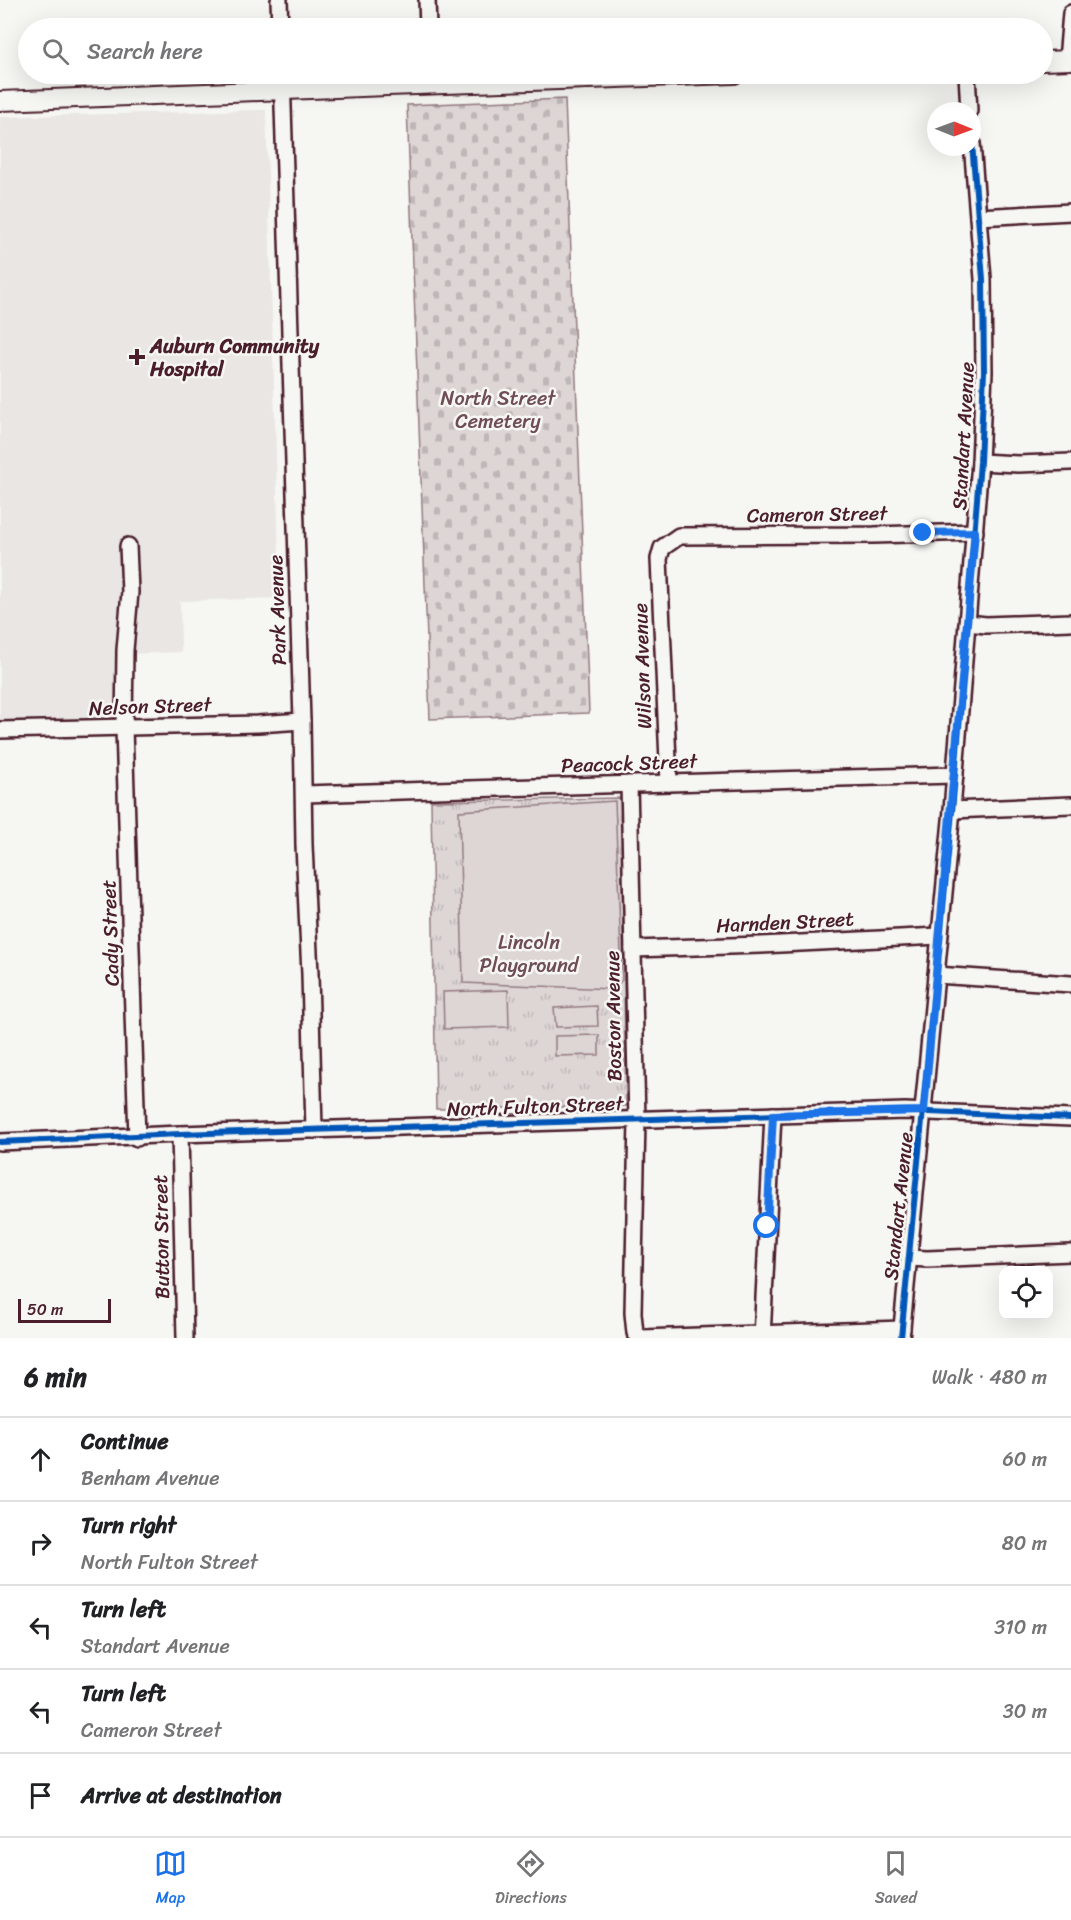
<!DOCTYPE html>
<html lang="en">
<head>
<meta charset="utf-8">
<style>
  body { margin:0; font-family:Sriracha,sans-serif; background:#f6f6f6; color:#202124 }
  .controls { position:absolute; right:18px; bottom:18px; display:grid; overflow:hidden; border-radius:12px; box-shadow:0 6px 24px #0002 }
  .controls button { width:54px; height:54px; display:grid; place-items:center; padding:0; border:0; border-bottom:2px solid #e0e0e0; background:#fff; color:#202124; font:30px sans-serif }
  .compass { position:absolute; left:927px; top:102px; width:54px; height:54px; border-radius:50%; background:#fff; box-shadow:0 6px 24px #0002; rotate:91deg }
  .scale { position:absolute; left:18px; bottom:15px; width:93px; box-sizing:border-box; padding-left:6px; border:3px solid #4a1f2b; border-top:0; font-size:16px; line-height:21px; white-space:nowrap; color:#4a1f2b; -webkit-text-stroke:4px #f6f6f2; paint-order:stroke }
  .stop { position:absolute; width:18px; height:18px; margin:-14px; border:4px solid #1a73e8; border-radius:50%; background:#fff }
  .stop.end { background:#1a73e8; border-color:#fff; box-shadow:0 2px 6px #0008 }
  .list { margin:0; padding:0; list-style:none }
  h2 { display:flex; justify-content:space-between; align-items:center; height:78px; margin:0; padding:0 24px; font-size:26px }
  h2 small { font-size:20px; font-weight:400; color:#757577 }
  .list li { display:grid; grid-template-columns:39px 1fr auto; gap:18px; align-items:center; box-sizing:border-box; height:84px; padding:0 24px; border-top:2px solid #e0e0e0 }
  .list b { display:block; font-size:22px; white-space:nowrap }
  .list p { margin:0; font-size:20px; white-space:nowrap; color:#757577 }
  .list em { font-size:20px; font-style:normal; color:#757577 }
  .icon { flex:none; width:33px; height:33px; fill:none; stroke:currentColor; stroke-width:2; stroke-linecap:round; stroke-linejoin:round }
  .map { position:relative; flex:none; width:1071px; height:1338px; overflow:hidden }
  .search { position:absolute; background:#fff; box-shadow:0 6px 24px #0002; left:18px; right:18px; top:18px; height:66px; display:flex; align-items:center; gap:15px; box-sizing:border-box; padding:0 21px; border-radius:33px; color:#757577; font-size:22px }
  .sheet { height:498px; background:#fff }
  nav { display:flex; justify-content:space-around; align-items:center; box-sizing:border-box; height:84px; border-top:2px solid #e0e0e0; background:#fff; font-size:16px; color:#757577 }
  nav a { display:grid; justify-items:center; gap:3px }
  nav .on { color:#1a73e8 }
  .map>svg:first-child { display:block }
  .built { fill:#e9e6e3 }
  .grass { fill:url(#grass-tufts); stroke:#947a80; stroke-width:1.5 }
  .cemetery { fill:url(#cemetery-stones); stroke:#947a80; stroke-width:1.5 }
  .pitch { fill:#ddd6d5; stroke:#947a80; stroke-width:1.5 }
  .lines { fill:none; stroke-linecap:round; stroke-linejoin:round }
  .minor-casing { stroke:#4a1f2b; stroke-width:20 }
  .major-casing { stroke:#4a1f2b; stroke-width:22 }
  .minor { stroke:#f6f6f2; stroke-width:15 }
  .major { stroke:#f6f6f2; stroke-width:18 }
  .cycleway-casing { stroke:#f6f6f2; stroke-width:10 }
  .cycleway { stroke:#0057b8; stroke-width:6 }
  .route { stroke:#1a73e8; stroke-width:8 }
  .poi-dot { fill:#4a1f2b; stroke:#f6f6f2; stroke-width:2 }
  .labels { text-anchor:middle; stroke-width:5; stroke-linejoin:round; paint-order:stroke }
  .poi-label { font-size:20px; font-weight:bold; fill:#4a1f2b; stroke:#f6f6f2; text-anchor:start }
  .park-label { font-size:20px; fill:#6f4d56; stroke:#f6f6f2 }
  .street-label { font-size:20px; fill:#4a1f2b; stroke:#f6f6f2 }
</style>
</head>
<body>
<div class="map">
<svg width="1071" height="1338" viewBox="0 0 1071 1338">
  <defs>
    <pattern id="grass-tufts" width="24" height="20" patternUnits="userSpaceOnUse" patternTransform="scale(1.5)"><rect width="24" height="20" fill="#ddd6d5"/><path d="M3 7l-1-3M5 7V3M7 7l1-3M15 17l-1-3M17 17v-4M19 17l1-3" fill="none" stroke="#bfb7b7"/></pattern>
    <pattern id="cemetery-stones" width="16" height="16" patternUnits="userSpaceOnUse" patternTransform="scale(1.5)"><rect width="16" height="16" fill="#ddd6d5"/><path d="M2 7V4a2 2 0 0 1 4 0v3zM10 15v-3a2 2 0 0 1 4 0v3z" fill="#bfb7b7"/></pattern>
  </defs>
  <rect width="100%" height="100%" fill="#f6f6f2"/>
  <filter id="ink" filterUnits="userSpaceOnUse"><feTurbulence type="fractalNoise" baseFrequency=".0167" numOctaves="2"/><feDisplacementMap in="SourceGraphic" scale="12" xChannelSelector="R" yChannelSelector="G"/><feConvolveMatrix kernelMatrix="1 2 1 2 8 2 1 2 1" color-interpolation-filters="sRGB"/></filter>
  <g filter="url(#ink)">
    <path class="built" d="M266 110 280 598 180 601 181 652 126 654 128 717 0 721V117Z"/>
    <path class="grass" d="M621 798 626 1106 436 1109 431 801Z"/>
    <path class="cemetery" d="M565 99 589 713 430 719 407 105Z"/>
    <g class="pitch">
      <path d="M615 801 622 980 613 989 463 983 459 811Z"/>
      <path d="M508 990 509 1027 444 1029 443 992Z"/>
      <path d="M597 1006 598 1026 556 1027 554 1008Z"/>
      <path d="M599 1035V1055L555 1056V1036Z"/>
    </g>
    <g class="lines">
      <defs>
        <g id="minor">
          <path d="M279 0 280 28"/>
          <path d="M427 0 428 28"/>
          <path d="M1067 60 1071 13"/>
          <path d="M282 74 302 721 304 845 310 974 314 1130"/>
          <path d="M967 74 969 111"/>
          <path d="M978 217 1071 212"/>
          <path d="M980 462 1018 464 1071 462"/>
          <path d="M128 546 130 592 125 650 124 728 137 1138"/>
          <path d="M968 623 986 625 1071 622"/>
          <path d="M0 730 258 724 302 721"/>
          <path d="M669 783 659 559 662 548 679 536 874 535 975 532"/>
          <path d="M629 784 637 1120 633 1313 635 1333 642 1338 902 1329"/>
          <path d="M304 794C521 786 738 781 955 775"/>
          <path d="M952 810 1071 805"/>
          <path d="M633 949 761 945 939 936"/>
          <path d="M936 975 1071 984"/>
          <path d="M180 1134 185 1338"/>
          <path d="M0 1142 180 1134 905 1111 1071 1118"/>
          <path d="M909 1258 927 1259 1071 1253"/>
          <path d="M762 1338 773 1115"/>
          <path d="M901 1338 952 810 980 462 984 372 983 279 972 143"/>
        </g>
        <g id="major">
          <path d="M1042 61 1071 60"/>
          <path d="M0 101C245 91 489 82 734 74"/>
        </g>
      </defs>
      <use href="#minor" class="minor-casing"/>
      <use href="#major" class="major-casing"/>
      <use href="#minor" class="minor"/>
      <use href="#major" class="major"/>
      <defs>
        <g id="cycleway">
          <path d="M0 1142 180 1134 905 1111 1071 1118"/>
          <path d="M901 1338 952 810 980 462 984 372 983 279 972 143"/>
        </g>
      </defs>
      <use href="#cycleway" class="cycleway-casing"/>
      <use href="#cycleway" class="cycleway"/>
    </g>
  </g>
  <g class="lines" filter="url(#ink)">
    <path class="route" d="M767 1226 773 1115 924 1111 975 532 923 533"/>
  </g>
  <path class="poi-dot" d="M134 348h6v6h6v6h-6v6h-6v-6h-6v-6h6z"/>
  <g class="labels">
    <g class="poi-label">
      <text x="150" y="353">Auburn Community<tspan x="150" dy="23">Hospital</tspan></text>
    </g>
    <g class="park-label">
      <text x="498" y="405">North Street<tspan x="498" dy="23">Cemetery</tspan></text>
      <text x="529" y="949">Lincoln<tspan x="529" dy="23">Playground</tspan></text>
    </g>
    <g class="street-label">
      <text transform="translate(963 436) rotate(-87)" y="7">Standart Avenue</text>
      <text transform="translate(817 514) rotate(-1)" y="7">Cameron Street</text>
      <text transform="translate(277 610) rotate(-92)" y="7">Park Avenue</text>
      <text transform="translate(642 666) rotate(-92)" y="7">Wilson Avenue</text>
      <text transform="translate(150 706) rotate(-2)" y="7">Nelson Street</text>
      <text transform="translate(629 763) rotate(-2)" y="7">Peacock Street</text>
      <text transform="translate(785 922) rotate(-3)" y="7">Harnden Street</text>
      <text transform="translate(110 933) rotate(-92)" y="7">Cady Street</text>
      <text transform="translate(613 1016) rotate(-91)" y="7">Boston Avenue</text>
      <text transform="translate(535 1106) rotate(-2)" y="7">North Fulton Street</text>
      <text transform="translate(898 1206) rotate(-84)" y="7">Standart Avenue</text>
      <text transform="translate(161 1237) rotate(-91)" y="7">Button Street</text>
    </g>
  </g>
</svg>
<div class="controls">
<button><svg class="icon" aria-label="locate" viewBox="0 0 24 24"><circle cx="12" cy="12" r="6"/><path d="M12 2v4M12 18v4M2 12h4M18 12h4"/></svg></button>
</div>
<svg class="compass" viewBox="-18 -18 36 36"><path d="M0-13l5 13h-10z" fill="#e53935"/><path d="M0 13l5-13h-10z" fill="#757577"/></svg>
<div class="scale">50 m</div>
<div class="stop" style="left:767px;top:1226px"></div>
<div class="stop end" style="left:923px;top:533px"></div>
<div class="search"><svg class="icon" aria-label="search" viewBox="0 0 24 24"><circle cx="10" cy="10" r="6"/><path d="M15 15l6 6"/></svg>Search here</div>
</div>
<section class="sheet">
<h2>6 min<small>Walk · 480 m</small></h2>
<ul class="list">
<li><svg class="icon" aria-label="ahead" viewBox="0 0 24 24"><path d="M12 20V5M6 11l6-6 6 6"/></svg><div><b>Continue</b><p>Benham Avenue</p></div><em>60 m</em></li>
<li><svg class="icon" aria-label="right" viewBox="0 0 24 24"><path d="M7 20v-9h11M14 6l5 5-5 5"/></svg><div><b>Turn right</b><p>North Fulton Street</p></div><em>80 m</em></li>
<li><svg class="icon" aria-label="left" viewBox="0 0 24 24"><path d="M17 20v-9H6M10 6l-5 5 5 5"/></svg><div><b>Turn left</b><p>Standart Avenue</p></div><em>310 m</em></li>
<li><svg class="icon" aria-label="left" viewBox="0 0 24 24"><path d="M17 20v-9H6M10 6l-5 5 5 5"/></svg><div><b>Turn left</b><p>Cameron Street</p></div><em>30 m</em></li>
<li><svg class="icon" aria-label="arrive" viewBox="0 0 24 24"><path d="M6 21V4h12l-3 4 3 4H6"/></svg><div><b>Arrive at destination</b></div></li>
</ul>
</section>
<nav>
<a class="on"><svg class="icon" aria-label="map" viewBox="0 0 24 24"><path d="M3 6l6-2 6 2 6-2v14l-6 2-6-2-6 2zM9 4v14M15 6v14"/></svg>Map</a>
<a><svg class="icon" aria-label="directions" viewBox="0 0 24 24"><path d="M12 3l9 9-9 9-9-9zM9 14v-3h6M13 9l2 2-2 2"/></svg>Directions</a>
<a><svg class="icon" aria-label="saved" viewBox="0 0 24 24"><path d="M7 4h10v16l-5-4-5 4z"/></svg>Saved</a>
</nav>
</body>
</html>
